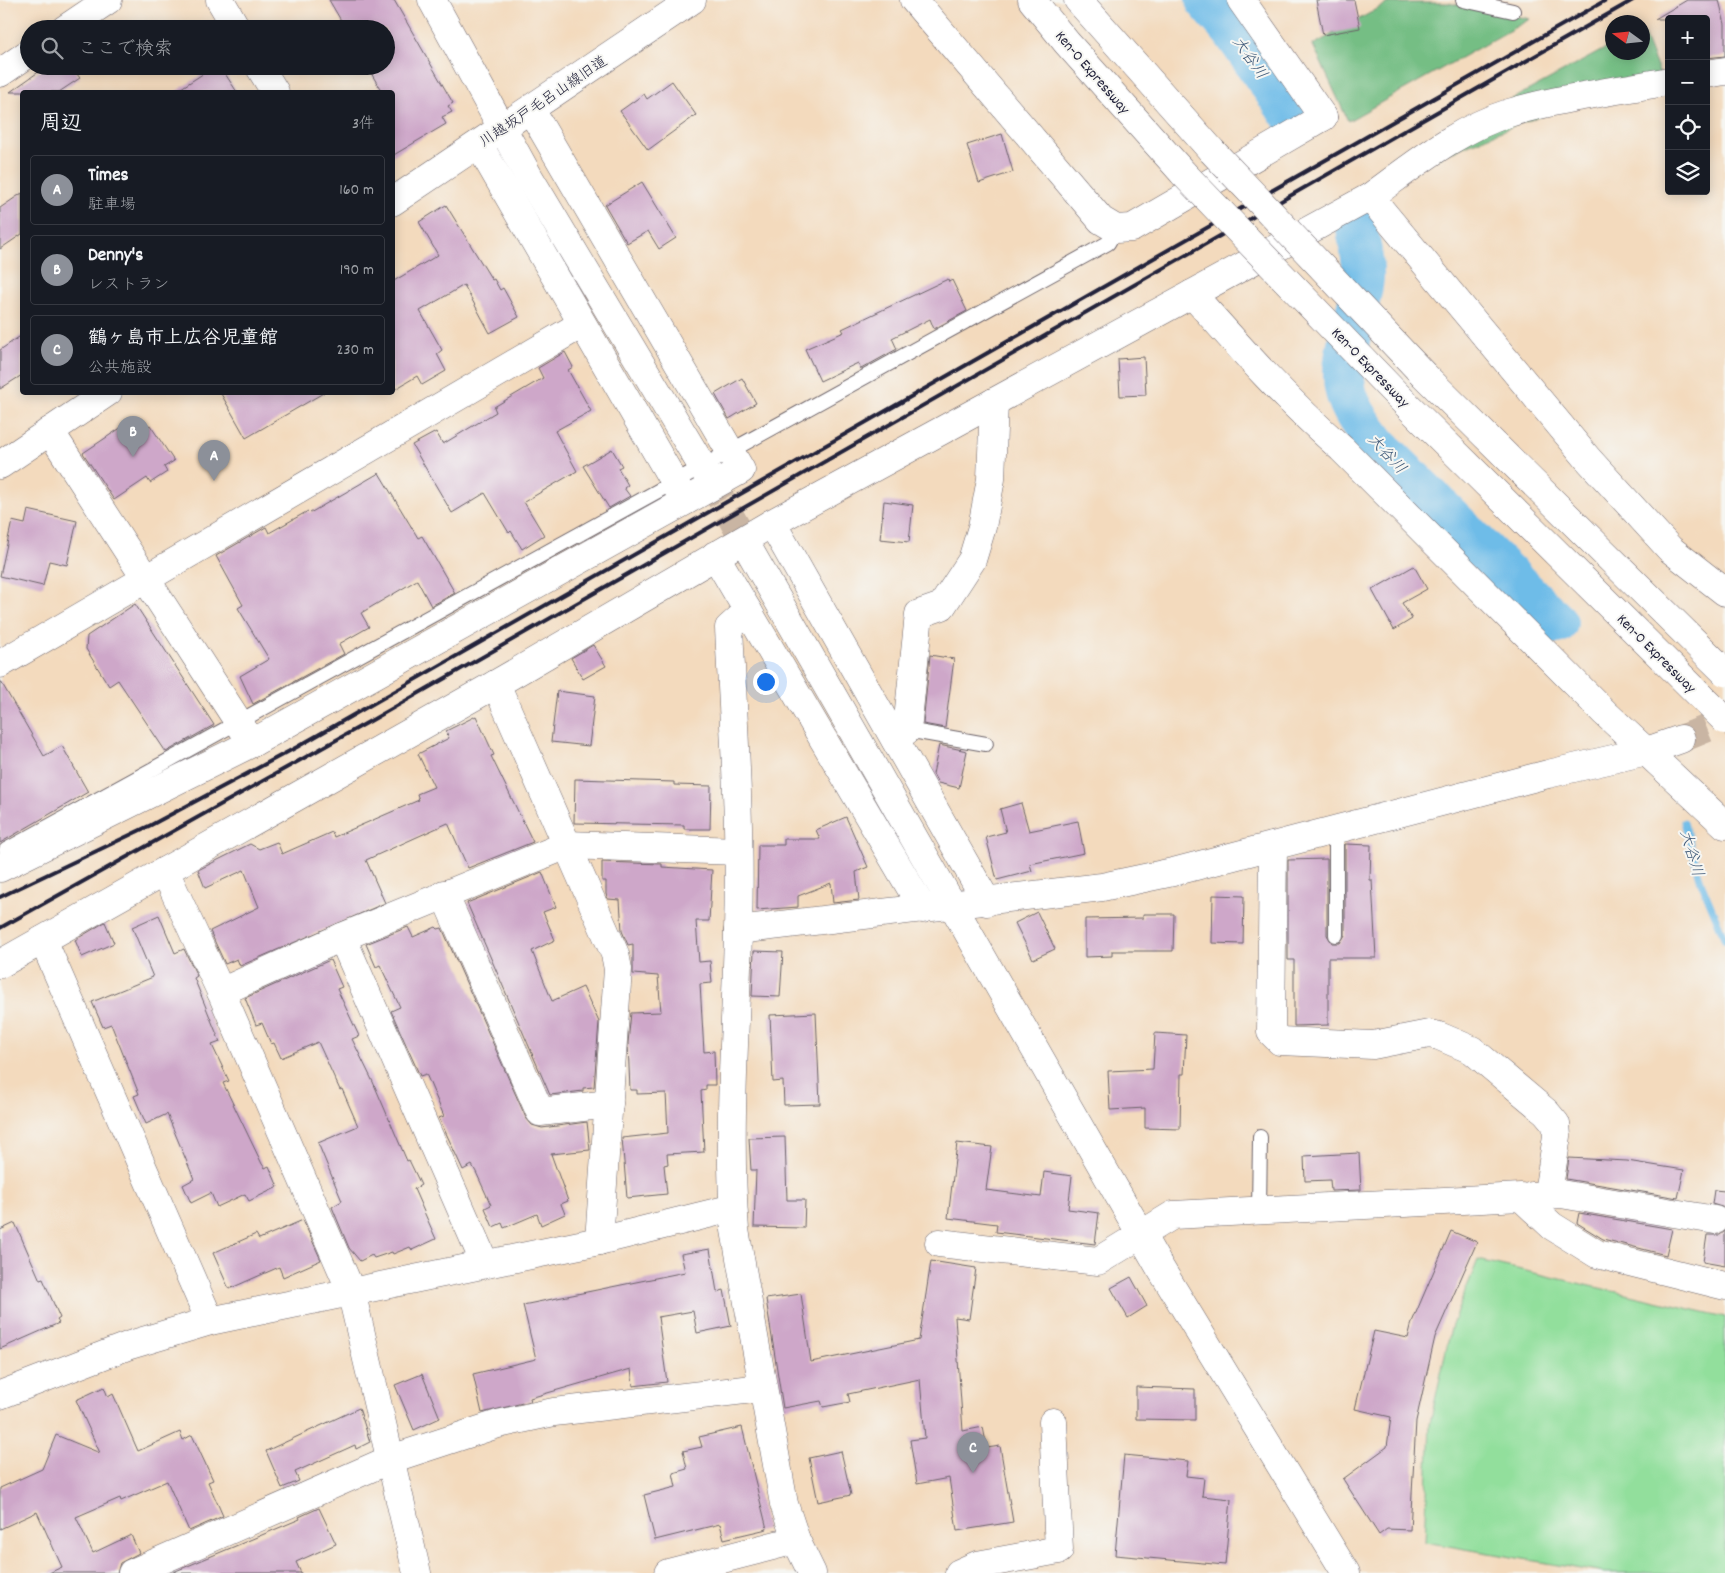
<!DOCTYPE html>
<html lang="ja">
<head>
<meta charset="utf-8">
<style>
  body { margin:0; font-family:Dekko,"Klee One",sans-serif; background:#20242c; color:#f1f3f6 }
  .controls { position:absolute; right:15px; top:15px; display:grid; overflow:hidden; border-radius:5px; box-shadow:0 2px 12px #0003 }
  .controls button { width:45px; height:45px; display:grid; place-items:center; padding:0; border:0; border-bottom:1px solid #363941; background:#171b24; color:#f1f3f6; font:25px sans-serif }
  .compass { position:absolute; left:1605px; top:15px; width:45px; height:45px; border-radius:50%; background:#171b24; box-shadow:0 2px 12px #0003; rotate:285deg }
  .you { position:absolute; left:765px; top:681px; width:18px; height:18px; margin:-12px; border:4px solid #fff; border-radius:50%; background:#1a73e8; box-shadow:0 0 0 8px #1a73e833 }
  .badge { display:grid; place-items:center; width:32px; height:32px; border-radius:50%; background:#8c9099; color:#fff; font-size:16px; font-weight:700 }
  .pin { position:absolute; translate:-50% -41px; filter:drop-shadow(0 1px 2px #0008) }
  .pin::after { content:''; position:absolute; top:26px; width:18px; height:15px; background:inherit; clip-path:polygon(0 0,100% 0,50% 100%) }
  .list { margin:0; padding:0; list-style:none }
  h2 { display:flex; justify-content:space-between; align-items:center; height:65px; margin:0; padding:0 20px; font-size:21px }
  h2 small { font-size:16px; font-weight:400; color:#9ea1a6 }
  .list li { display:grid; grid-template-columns:32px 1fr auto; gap:15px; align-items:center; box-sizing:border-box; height:70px; margin:0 10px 10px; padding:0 10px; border:1px solid #363941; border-radius:5px }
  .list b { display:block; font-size:19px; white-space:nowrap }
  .list p { margin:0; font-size:16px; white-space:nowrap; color:#9ea1a6 }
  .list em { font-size:16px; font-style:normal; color:#9ea1a6 }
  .icon { flex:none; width:28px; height:28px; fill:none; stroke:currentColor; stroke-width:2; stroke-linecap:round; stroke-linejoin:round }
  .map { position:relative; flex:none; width:1725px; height:1573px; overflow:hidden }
  .search { position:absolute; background:#171b24; box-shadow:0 2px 12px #0003; left:20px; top:20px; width:375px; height:55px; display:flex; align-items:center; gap:12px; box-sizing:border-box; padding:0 18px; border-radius:28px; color:#9ea1a6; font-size:19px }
  .panel { position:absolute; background:#171b24; box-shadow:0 2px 12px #0003; left:20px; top:90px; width:375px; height:305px; border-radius:5px }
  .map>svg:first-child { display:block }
  .green { fill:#92df9c; stroke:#5a806c }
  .forest { fill:#75be84; stroke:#4c7060 }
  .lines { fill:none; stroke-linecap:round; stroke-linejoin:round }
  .stream { stroke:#6ebce8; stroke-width:7 }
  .river { stroke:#6ebce8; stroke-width:42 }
  .building { fill:#cea7c9 }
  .minor-tunnel { stroke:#c9b5a3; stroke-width:28; stroke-dasharray:28 14; stroke-linecap:butt }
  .tertiary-tunnel { stroke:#c9b5a3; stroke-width:28; stroke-dasharray:28 14; stroke-linecap:butt }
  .service-casing { stroke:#6b6268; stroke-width:16 }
  .minor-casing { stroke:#6b6268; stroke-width:29 }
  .tertiary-casing { stroke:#6b6268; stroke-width:29 }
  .motorway-casing { stroke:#6b6268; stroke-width:29 }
  .service { stroke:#fff; stroke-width:14 }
  .minor { stroke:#fff; stroke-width:28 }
  .tertiary { stroke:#fff; stroke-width:28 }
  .motorway { stroke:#fff; stroke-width:28 }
  .rail { stroke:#22223b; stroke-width:4 }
  .motorway-bridge-casing { stroke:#6b6268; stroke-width:29; stroke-linecap:butt }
  .motorway-bridge { stroke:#fff; stroke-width:28 }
  .labels { text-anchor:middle; stroke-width:4; stroke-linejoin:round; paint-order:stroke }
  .street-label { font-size:15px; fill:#22223b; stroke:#f6f6f2 }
  .water-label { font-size:16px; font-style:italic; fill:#3d5878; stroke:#f6f6f2 }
</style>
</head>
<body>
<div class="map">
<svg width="1725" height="1573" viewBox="0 0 1725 1573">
  <rect width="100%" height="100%" fill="#f6f6f2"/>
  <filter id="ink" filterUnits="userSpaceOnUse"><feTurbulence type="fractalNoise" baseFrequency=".02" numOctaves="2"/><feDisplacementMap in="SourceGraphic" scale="10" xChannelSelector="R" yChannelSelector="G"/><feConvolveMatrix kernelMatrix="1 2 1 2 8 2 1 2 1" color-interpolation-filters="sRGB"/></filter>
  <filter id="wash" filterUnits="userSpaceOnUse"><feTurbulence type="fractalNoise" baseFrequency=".0096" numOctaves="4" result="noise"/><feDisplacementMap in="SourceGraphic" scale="20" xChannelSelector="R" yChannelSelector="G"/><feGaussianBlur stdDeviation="1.12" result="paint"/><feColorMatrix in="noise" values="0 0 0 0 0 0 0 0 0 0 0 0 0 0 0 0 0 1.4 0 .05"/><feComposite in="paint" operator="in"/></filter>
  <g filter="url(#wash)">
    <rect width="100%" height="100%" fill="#f3dabd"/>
    <path class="green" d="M1478 1260 1725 1317V1573H1604L1425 1542 1430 1423 1452 1324Z"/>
    <g class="forest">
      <path d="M1388 3H1448L1530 19 1348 121 1313 45Z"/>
      <path d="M1643 32 1661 77 1518 124 1401 173 1394 163 1612 45V52H1642Z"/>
    </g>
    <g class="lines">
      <path class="stream" d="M1684 822 1701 882 1725 940"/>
      <g class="river">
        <path d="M1206 0 1232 30 1293 117"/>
        <path d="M1357 229C1360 245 1364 262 1363 278 1360 314 1337 358 1346 392 1351 412 1365 428 1377 445L1557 623"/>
      </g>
    </g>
    <g id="blocks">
      <g class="building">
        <path d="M329 0H394L453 103 448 106 452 112 442 117 446 124 392 156V92H382L367 66H386V29H346Z"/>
        <path d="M1316 0H1354L1360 28 1323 35Z"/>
        <path d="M1687 0H1719L1725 24V56L1706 58V19H1655Z"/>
        <path d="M47 66H71L80 78 59 92H10Z"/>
        <path d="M215 66H220L237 92H175Z"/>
        <path d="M672 81 696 115 648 150 620 111 644 94 647 99Z"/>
        <path d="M1002 134 1013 172 979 183 967 145Z"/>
        <path d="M642 182 676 238 659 249 648 231 627 243 605 205Z"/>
        <path d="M22 193V234L0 249V208Z"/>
        <path d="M446 205 492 280 494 279 500 290 503 288 519 317 490 333 464 285 420 311 442 350 437 354 446 371 422 385 417 376 392 391V282L438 255 419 222Z"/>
        <path d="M948 279 949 282 952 280 967 311 934 329 930 319 892 338 897 349 861 369 858 363 820 381 805 349 844 332 842 329Z"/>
        <path d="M22 335V375L0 389V350Z"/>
        <path d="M565 352 573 367 568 370 591 411 555 431 577 471 524 502 544 535 522 549 511 531 509 533 485 493 452 513 412 445 436 432 443 444 496 412 494 407 543 378 538 368Z"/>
        <path d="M1144 357 1146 395 1120 396 1118 359Z"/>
        <path d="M742 378 756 403 729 419 715 394Z"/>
        <path d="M220 392H325L246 438Z"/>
        <path d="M125 425 132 436 150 425 174 461 164 467 167 472 150 483 147 478 114 500 83 453Z"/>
        <path d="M612 449 622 466 618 468 628 485 624 488 630 496 609 508 583 466Z"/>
        <path d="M379 473 418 538 422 536 455 593 431 606 417 580 361 613 369 627 339 644 344 654 253 704 240 676 269 659 238 608 243 605 216 556 266 527 269 533 308 511 310 513Z"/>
        <path d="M884 501 913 505 909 542 880 539Z"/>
        <path d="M28 510 77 521 67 565 49 561 43 586 0 576 12 521 25 524Z"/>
        <path d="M1414 566 1427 589 1402 603 1412 619 1394 630 1372 590Z"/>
        <path d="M135 604 214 725 166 752 118 680 109 686 86 649 87 636Z"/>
        <path d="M593 645 606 666 583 679 571 658Z"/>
        <path d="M930 655 954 659 945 728 923 724Z"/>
        <path d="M0 680 44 756 62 746 88 792 0 843Z"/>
        <path d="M557 691 595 696 589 746 551 742Z"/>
        <path d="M476 716 494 755 491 756 533 842 468 868 448 823 366 860 385 903 240 966 237 959 225 964 210 931 259 907 244 870 205 888 198 870 250 844 259 849 277 842 282 854 332 832 334 837 419 800 417 794 434 787 418 754 449 738 446 731Z"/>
        <path d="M939 745 967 751 959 788 938 783 933 774Z"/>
        <path d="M575 779 674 782V785L711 786 710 829H684V825L574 823Z"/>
        <path d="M1021 803 1029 831 1078 821 1084 853 1030 864 1032 871 997 880 986 837 1006 832 1000 809Z"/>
        <path d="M846 817 868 867 856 872 859 900 833 903 831 883 798 896V907L757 910 758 845H784V839H820L816 830Z"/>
        <path d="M1345 844 1371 845 1370 880H1372L1376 958H1328V1025L1294 1026V960H1288V860L1327 859V935L1332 943H1340L1345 935Z"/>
        <path d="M602 862 662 864V867L712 870 709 921H696L699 962 710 961 712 983 700 984 704 1052 714 1051 715 1085H706V1090L701 1091 704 1152 667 1154 668 1164 664 1165 667 1194 627 1198 622 1138 668 1133 666 1093 637 1094V1090H630L628 1043 631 1013 661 1012 658 976 633 974V944L628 945 622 931 620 900 608 899 606 894V881H602Z"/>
        <path d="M542 872 556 907 543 912 555 940 532 951 552 1001 583 987 599 1022 594 1087 583 1088V1091L550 1095 467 903Z"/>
        <path d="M1213 895 1244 896 1243 944 1212 943Z"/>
        <path d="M1037 912 1055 949 1033 959 1015 923Z"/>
        <path d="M1143 914H1174L1173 951H1112V956L1085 957V919L1143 918Z"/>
        <path d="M159 915 175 953 184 949 197 976 194 978 220 1042 212 1045 229 1081 223 1083 262 1164 265 1168 269 1166 278 1187 249 1201 245 1194 217 1207 211 1193 191 1203 183 1185 194 1179 167 1114 146 1124 134 1096 139 1094 111 1024 103 1027 92 1002 153 977 132 927Z"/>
        <path d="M105 922 114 943 82 957 75 940Z"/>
        <path d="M408 927 413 937 436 927 438 929 442 928 526 1118 532 1125 542 1128 587 1122 590 1150 551 1154 568 1201 561 1204 565 1214 541 1225 537 1214 504 1228 502 1223 493 1227 485 1208 491 1205 476 1172 472 1165 463 1170 439 1118 444 1116 426 1074 420 1076 391 1011 400 1007 380 965 376 967 366 944Z"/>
        <path d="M754 951 783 952 780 997 752 996Z"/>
        <path d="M330 960 342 987 337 989 359 1036 352 1039 373 1082 407 1161 409 1160 421 1185 414 1189 436 1239 412 1250 410 1247 393 1254 392 1252 374 1258 372 1255 360 1261 349 1248 332 1207 342 1201 318 1143 358 1126 342 1089 340 1090 318 1042 281 1058 274 1043 271 1044 262 1023 256 1025 245 998Z"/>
        <path d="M816 1013 820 1104 784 1105 783 1081 773 1082 770 1015Z"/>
        <path d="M1155 1033 1186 1035 1184 1074H1181L1180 1129 1145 1128V1108L1110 1110 1108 1071 1153 1069Z"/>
        <path d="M785 1137 787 1200H805L804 1228 754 1227 756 1170H751L749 1138Z"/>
        <path d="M957 1143 992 1147 986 1190 1041 1197 1044 1172 1072 1176 1068 1209 1099 1213 1095 1244 996 1232 997 1224 948 1218Z"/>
        <path d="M1359 1153 1361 1190 1331 1191 1330 1180 1305 1181 1304 1156Z"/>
        <path d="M1569 1158 1627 1161 1684 1170 1678 1198 1566 1179Z"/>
        <path d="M1714 1190 1725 1191V1208L1712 1204Z"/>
        <path d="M1579 1213 1672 1229 1666 1255 1603 1239 1577 1223Z"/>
        <path d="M303 1220 321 1260 283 1277 279 1267 229 1289 213 1253 256 1234 259 1239Z"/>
        <path d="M15 1223 40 1280 43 1279 60 1318 57 1320 59 1323 0 1349V1230Z"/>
        <path d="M1451 1231 1477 1242 1435 1337 1416 1421 1410 1530 1387 1529 1379 1535 1343 1479 1387 1447 1391 1417 1355 1409 1374 1331 1408 1338 1412 1322Z"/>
        <path d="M1725 1231V1266L1703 1262 1707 1235H1720Z"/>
        <path d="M710 1249 717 1292 724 1290 731 1326 697 1333 693 1311 658 1317 667 1382 633 1386 631 1369 530 1398 531 1401 482 1413 473 1374 536 1359 523 1305 685 1272 681 1254Z"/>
        <path d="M931 1261 976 1268 969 1319 955 1317 963 1431 983 1427 987 1448 1000 1446 1013 1522 957 1531 949 1478 917 1484 910 1440 925 1438 920 1379 848 1394 850 1402 823 1407 821 1401 783 1408 766 1299 801 1294 811 1362 919 1340Z"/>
        <path d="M1131 1277 1147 1306 1128 1318 1111 1288Z"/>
        <path d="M422 1374 440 1418 414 1430 395 1385Z"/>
        <path d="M104 1387 108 1397 113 1394 138 1451 180 1432 183 1440 192 1435 213 1480 208 1482 223 1516 189 1531 167 1481 121 1501 120 1498 76 1517 93 1553 131 1535 139 1553 120 1563 117 1573H49L62 1567 37 1512 0 1529V1488L42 1469 56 1435 100 1453 76 1400Z"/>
        <path d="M1136 1387 1195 1389V1420L1136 1419Z"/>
        <path d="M359 1408 370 1442 356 1449 355 1445 295 1472 299 1481 282 1488 266 1451Z"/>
        <path d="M742 1427 767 1529 724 1539 720 1524 655 1540 644 1495 676 1487 673 1473 687 1469 683 1451 702 1447 699 1437Z"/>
        <path d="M841 1451 851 1495 818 1502 809 1458Z"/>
        <path d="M1124 1455 1188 1461 1186 1476 1204 1478 1202 1496 1231 1499 1225 1565 1115 1555Z"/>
        <path d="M319 1508 336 1544 296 1562 301 1573H171L300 1519 299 1517Z"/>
      </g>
    </g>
  </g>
  <g filter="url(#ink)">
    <use href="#blocks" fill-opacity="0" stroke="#6b6268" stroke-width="1"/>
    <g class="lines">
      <path class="minor-tunnel" d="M1681 739 1725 721"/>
      <path class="tertiary-tunnel" d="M708 476 751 553"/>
      <defs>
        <g id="service">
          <path d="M1463 0 1513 11"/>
          <path d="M907 730 986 744"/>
          <path d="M1336 830V935"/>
          <path d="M6 850 1108 243 1116 229"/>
          <path d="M1259 1211 1260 1137"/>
        </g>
        <g id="minor">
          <path d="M220 0 237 29"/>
          <path d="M914 0 1101 220 1116 229 1132 228 1323 117"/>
          <path d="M65 29 108 0"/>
          <path d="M259 66 275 92"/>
          <path d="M0 73 29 53"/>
          <path d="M1706 74 1725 71"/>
          <path d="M479 145 685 501"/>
          <path d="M1370 197C1413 166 1457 129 1509 113 1558 98 1617 91 1669 81"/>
          <path d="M50 431 252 743"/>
          <path d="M772 523 1370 197 1588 459 1670 549 1725 592"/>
          <path d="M715 555 923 909"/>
          <path d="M0 664 582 324"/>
          <path d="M496 684 615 954 618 969 599 1241"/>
          <path d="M895 739 907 730 919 614 942 606 972 560 982 527 991 479 994 402"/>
          <path d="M1273 846 1271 1032 1280 1041 1373 1045 1429 1034 1439 1036 1472 1050 1546 1112 1556 1124 1557 1136 1548 1193"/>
          <path d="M0 868 252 743 741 470 531 110"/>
          <path d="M165 871 221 992 351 1291 417 1573"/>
          <path d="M444 894 540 1112 609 1104"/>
          <path d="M738 930 1102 887 1173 872 1548 774 1647 751 1681 739"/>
          <path d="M342 937 485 1264"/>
          <path d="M43 940 210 1321"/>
          <path d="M0 964 496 684 772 523 987 902"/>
          <path d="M221 992 342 937 567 845 738 851"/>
          <path d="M1532 1196 1561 1194 1715 1220"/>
          <path d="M939 1243 1098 1261 1173 1215 1521 1197 1552 1226 1597 1254 1725 1286"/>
          <path d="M132 1573 391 1459 498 1424 554 1412 762 1388"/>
          <path d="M668 1573 796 1540"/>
          <path d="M959 1573 977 1565 1059 1550 1053 1422"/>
        </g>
        <g id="tertiary">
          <path d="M432 0 529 177 708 476"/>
          <path d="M1241 0 1323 117"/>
          <path d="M392 202 692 0"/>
          <path d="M1192 294C1240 348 1287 401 1342 449L1605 713 1725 825"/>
          <path d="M0 465 108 392"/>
          <path d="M751 553 1159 1266 1346 1573"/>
          <path d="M748 611 729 628C734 729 741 830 738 931 736 1031 727 1130 735 1230L784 1504 796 1540 812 1573"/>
          <path d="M0 1395 130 1345 210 1321 599 1241 733 1208"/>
        </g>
        <g id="motorway">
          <path d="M1032 0 1067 43 1184 174"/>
          <path d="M1078 0 1212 151"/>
        </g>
      </defs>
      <use href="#service" class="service-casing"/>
      <use href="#minor" class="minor-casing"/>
      <use href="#tertiary" class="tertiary-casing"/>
      <use href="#motorway" class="motorway-casing"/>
      <use href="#service" class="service"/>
      <use href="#minor" class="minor"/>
      <use href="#tertiary" class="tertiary"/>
      <use href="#motorway" class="motorway"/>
      <g class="rail">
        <path d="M0 897 151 825 297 747 1606 0"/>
        <path d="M0 928 372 720 1633 0"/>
      </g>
      <defs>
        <g id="motorway-bridge">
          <path d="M1212 151 1424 375 1725 672"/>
          <path d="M1184 174 1398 396 1725 720"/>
        </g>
      </defs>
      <use href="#motorway-bridge" class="motorway-bridge-casing"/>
      <use href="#motorway-bridge" class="motorway-bridge"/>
    </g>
  </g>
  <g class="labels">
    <g class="street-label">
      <text transform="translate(1093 72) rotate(49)" y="5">Ken-O Expressway</text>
      <text transform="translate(543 101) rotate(-34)" y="5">川越坂戸毛呂山線旧道</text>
      <text transform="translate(1371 367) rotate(46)" y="5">Ken-O Expressway</text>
      <text transform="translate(1657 653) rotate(45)" y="5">Ken-O Expressway</text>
    </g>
    <g class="water-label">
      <text transform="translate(1251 57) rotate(55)" y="6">大谷川</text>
      <text transform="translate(1388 453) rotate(47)" y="6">大谷川</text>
      <text transform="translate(1693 853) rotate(74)" y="6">大谷川</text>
    </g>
  </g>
</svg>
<div class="controls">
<button>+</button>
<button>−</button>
<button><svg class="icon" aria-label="locate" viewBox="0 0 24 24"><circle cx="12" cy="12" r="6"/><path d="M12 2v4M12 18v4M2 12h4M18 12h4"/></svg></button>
<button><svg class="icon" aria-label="layers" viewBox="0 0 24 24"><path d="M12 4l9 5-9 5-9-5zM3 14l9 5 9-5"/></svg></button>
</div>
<svg class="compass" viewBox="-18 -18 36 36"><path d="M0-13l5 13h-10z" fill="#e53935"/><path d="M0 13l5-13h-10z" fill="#9ea1a6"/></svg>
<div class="you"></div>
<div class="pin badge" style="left:214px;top:481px">A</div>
<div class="pin badge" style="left:133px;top:457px">B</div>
<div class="pin badge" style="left:973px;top:1473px">C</div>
<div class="search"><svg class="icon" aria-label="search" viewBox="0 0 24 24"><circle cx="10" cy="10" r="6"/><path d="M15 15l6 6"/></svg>ここで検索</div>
<section class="panel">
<h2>周辺<small>3件</small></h2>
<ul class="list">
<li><span class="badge">A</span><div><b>Times</b><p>駐車場</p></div><em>160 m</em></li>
<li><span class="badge">B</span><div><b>Denny's</b><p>レストラン</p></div><em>190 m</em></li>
<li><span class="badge">C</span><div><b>鶴ヶ島市上広谷児童館</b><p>公共施設</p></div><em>230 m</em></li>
</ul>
</section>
</div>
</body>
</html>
